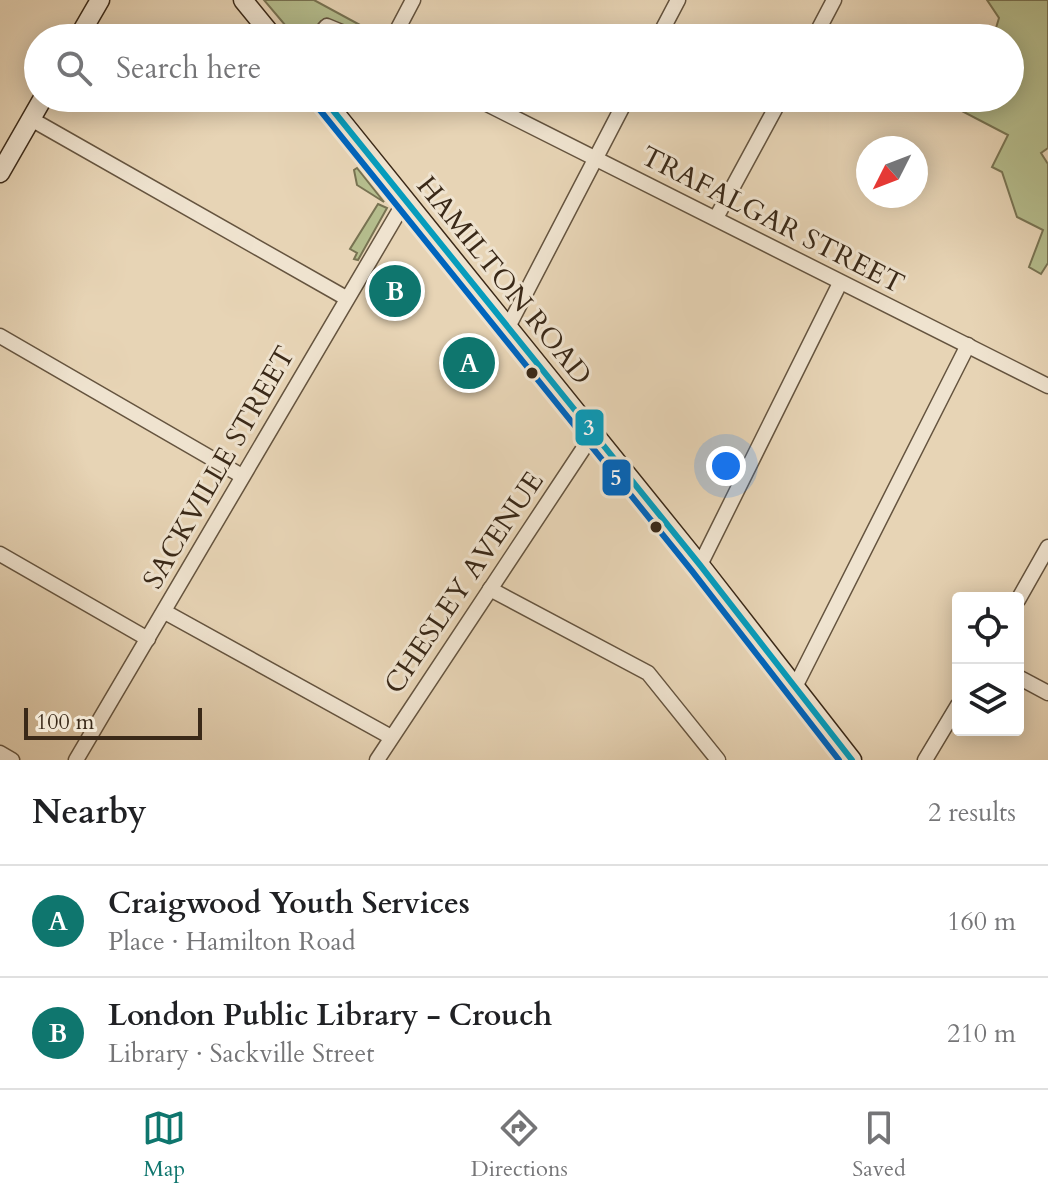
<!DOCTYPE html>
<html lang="en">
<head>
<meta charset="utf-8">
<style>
  body { margin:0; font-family:Cardo,serif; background:#f6f6f6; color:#202124 }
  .controls { position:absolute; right:24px; bottom:24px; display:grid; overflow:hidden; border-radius:8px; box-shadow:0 4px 20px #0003 }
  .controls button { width:72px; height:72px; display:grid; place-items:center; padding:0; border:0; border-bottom:2px solid #e0e0e0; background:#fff; color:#202124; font:40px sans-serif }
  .compass { position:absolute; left:856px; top:136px; width:72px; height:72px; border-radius:50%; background:#fff; box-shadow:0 4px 20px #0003; rotate:228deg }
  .scale { position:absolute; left:24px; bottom:20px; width:178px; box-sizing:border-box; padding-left:8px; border:4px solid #3a2918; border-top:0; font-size:22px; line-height:28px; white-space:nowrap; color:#3a2918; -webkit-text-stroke:6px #efe3cf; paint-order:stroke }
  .you { position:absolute; left:726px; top:466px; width:28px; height:28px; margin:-20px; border:6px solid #fff; border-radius:50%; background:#1a73e8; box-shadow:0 0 0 12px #1a73e833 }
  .badge { display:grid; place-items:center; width:52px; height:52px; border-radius:50%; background:#0f766e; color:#fff; font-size:26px; font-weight:700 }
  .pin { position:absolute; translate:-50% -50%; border:4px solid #fff; box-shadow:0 2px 8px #0006 }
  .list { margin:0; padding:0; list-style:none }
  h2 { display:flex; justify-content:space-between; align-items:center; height:104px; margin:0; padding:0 32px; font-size:34px }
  h2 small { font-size:26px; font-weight:400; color:#757577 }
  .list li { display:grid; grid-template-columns:52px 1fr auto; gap:24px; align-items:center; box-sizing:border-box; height:112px; padding:0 32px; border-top:2px solid #e0e0e0 }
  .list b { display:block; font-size:30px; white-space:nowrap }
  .list p { margin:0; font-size:26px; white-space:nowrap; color:#757577 }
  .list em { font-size:26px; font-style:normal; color:#757577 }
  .icon { flex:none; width:44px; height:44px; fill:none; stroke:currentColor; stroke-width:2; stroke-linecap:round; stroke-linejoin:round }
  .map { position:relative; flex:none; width:1048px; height:760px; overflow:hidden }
  .search { position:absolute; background:#fff; box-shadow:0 4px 20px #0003; left:24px; right:24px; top:24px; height:88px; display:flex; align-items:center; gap:20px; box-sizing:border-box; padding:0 28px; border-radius:44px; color:#757577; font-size:30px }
  .sheet { height:328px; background:#fff }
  nav { display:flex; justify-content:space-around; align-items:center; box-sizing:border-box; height:112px; border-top:2px solid #e0e0e0; background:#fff; font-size:22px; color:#757577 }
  nav a { display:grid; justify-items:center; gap:4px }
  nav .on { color:#0f766e }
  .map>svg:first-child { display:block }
  .green { fill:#b5bd8d; stroke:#787352; stroke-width:2 }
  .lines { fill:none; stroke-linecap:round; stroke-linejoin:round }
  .street-casing { stroke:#65543f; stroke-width:17 }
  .secondary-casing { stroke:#3a2918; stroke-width:21 }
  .street { stroke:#efe3cf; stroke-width:14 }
  .secondary { stroke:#efe3cf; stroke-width:18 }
  .bus-1-casing { stroke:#efe3cf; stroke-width:12 }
  .bus-2-casing { stroke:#efe3cf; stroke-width:12 }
  .bus-1 { stroke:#069cbc; stroke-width:6 }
  .bus-2 { stroke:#0065bd; stroke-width:6 }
  .bus-dot { fill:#3a2918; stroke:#efe3cf; stroke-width:3 }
  .labels { text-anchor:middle; stroke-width:6; stroke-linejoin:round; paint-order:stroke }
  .street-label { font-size:28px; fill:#3a2918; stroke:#efe3cf }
  .line-badge { stroke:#efe3cf; stroke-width:3 }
  .badge-label { font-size:22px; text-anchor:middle; font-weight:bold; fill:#fff }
</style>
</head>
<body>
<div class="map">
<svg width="1048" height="760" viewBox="0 0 1048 760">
  <rect width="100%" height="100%" fill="#e7d4b5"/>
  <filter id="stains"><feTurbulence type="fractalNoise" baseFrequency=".0025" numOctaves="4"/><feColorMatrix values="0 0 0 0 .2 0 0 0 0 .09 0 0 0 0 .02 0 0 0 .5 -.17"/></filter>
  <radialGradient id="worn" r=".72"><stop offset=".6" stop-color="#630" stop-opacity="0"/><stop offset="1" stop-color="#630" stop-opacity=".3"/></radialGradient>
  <g class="green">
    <path d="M264 0H314L384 38H370L328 20 321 21 307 38H296Z"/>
    <path d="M987 0H1048V148L1041 153 1048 164V263L1041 274 1029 267 1043 230 1017 217 1002 172 992 167 1008 135 956 108 966 98H1010V38H993L999 18Z"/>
    <path d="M357 168 384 202 357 185 354 170Z"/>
    <path d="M378 204 387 208 358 260 354 259 357 253 350 249Z"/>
  </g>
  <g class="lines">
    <defs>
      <g id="street">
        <path d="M316 38 327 26 356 38"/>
        <path d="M393 38 413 0"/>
        <path d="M658 38 678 0"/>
        <path d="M814 38 834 0"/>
        <path d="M475 98 1048 386"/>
        <path d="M31 119 346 298"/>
        <path d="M716 218 781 98"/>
        <path d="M507 329 627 98"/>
        <path d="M0 336 242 476"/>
        <path d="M0 554 148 639"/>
        <path d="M700 565 840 283"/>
        <path d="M490 589 648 673 718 760"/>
        <path d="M1018 600 1048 547"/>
        <path d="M165 612 391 737"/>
        <path d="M1018 677 1048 693"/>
        <path d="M795 687 968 345"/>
        <path d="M0 753 12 760"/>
        <path d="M76 760 405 201"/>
        <path d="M377 760 593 434"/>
        <path d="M925 760 958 705"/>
      </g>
      <g id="secondary">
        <path d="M243 0 274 38"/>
        <path d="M78 38 100 0"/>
        <path d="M323 98 700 565 852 760"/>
        <path d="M0 173 43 98"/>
      </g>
    </defs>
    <use href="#street" class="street-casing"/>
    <use href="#secondary" class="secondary-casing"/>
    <use href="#street" class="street"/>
    <use href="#secondary" class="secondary"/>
    <defs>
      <path id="bus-1" d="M323 98 700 565 852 760"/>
      <path id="bus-2" d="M315 104 692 571 839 760"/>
    </defs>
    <use href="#bus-1" class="bus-1-casing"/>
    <use href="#bus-2" class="bus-2-casing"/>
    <use href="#bus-1" class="bus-1"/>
    <use href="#bus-2" class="bus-2"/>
  </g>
  <g class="bus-dot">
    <circle cx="532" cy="373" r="7"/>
    <circle cx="656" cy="527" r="7"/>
  </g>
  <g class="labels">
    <g class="street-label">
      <text transform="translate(773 219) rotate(27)" y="10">TRAFALGAR STREET</text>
      <text transform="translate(505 280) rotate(51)" y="10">HAMILTON ROAD</text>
      <text transform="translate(218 467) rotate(-60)" y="10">SACKVILLE STREET</text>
      <text transform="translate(463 582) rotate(-56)" y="10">CHESLEY AVENUE</text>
    </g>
  </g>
  <g class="line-badge">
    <rect x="574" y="408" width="31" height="39" rx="8" fill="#069cbc"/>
    <rect x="601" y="458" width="31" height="39" rx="8" fill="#0065bd"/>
  </g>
  <g class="badge-label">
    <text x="589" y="435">3</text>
    <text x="616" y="485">5</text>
  </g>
  <rect width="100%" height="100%" filter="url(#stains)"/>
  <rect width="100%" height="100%" fill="url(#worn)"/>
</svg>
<div class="controls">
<button><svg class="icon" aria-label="locate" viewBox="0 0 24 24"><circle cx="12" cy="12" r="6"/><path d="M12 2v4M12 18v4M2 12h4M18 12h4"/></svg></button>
<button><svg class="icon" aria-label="layers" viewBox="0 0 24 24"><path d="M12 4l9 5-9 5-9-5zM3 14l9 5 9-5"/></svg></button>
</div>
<svg class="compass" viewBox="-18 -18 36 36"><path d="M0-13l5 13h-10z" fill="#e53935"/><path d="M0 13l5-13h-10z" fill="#757577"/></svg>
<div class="scale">100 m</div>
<div class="you"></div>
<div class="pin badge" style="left:469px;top:363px">A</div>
<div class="pin badge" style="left:395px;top:291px">B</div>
<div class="search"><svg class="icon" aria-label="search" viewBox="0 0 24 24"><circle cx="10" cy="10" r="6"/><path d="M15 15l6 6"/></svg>Search here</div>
</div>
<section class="sheet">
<h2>Nearby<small>2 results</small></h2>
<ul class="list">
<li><span class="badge">A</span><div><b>Craigwood Youth Services</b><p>Place · Hamilton Road</p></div><em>160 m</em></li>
<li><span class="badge">B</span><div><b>London Public Library - Crouch</b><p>Library · Sackville Street</p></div><em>210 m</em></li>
</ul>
</section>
<nav>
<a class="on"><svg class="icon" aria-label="map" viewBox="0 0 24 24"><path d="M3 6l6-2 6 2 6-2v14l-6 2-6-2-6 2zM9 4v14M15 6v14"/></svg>Map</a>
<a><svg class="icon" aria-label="directions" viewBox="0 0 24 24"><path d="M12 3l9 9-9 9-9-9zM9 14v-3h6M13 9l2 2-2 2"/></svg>Directions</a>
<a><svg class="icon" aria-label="saved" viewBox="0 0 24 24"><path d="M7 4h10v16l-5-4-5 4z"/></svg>Saved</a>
</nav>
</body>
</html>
